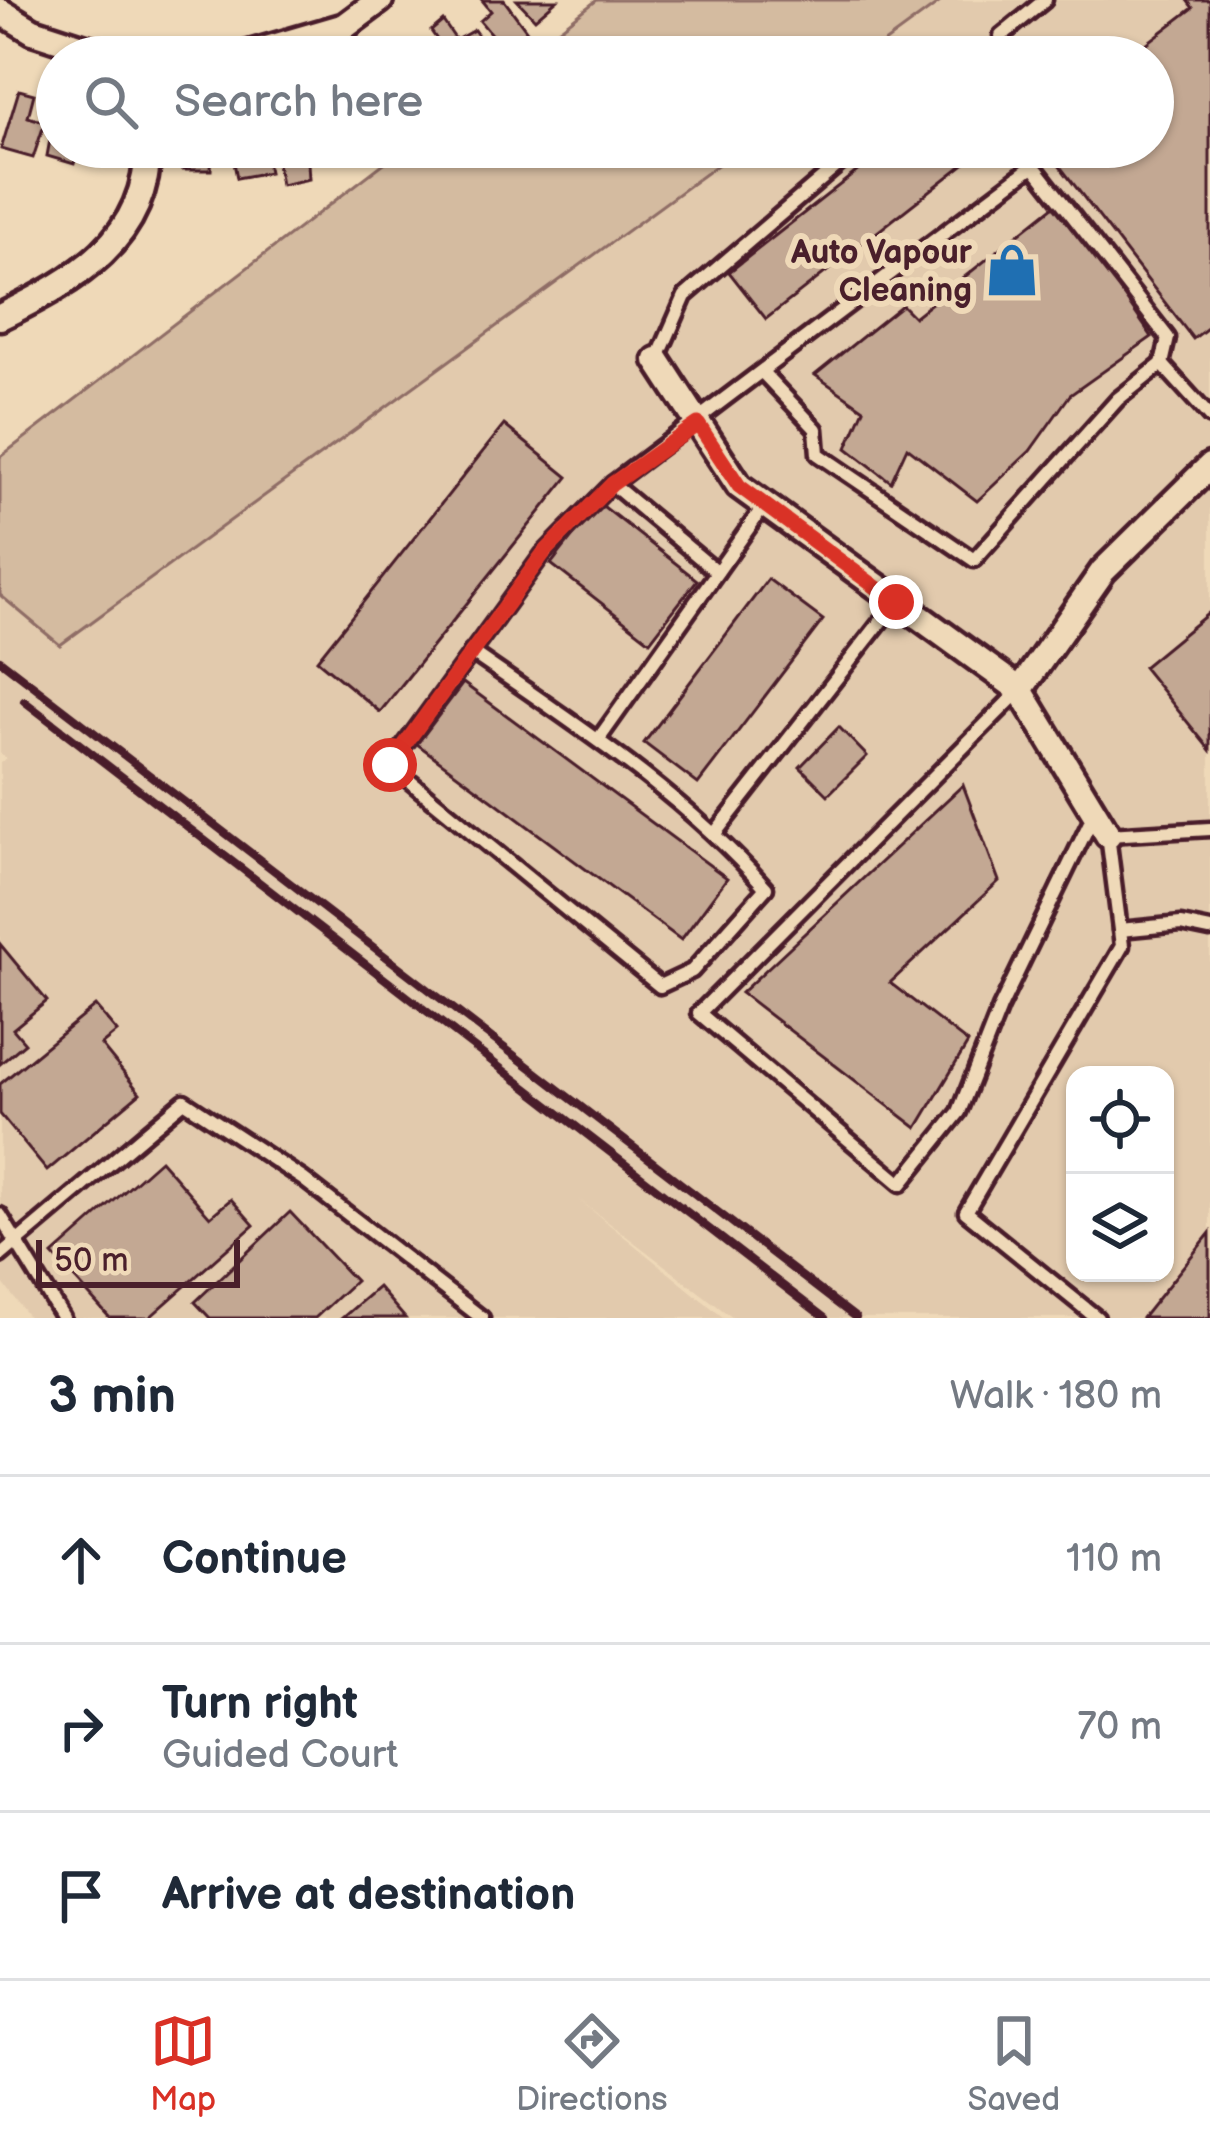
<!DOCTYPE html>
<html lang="en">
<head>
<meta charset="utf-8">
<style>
  body { margin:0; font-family:"Balsamiq Sans",sans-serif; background:#f6f6f7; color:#1f2937 }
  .controls { position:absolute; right:36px; bottom:36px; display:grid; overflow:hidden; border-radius:24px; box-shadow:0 3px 9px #0004 }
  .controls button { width:108px; height:108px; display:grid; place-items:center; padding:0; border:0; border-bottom:3px solid #e0e1e3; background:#fff; color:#1f2937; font:60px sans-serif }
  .scale { position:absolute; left:36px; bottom:30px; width:204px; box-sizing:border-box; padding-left:12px; border:6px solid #4a1f2b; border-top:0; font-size:33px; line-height:42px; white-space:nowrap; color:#4a1f2b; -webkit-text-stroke:9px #efd9b8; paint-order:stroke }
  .stop { position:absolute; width:36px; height:36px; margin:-27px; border:9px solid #d93025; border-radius:50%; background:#fff }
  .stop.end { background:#d93025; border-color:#fff; box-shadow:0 3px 12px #0008 }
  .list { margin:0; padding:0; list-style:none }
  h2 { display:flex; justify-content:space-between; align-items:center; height:156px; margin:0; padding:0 48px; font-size:51px }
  h2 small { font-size:39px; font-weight:400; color:#747a83 }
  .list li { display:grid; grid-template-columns:78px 1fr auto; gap:36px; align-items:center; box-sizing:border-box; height:168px; padding:0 48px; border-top:3px solid #e0e1e3 }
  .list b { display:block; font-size:45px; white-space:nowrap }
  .list p { margin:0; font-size:39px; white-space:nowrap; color:#747a83 }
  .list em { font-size:39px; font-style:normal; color:#747a83 }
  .icon { flex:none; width:66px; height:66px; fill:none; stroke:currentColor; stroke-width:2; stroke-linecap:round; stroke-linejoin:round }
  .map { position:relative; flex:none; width:1210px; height:1318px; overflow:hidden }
  .search { position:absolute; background:#fff; box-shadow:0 3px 9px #0004; left:36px; right:36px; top:36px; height:132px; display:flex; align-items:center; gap:30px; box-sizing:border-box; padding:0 42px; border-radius:66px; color:#747a83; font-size:45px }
  .sheet { height:660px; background:#fff }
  nav { display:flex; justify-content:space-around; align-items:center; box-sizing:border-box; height:168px; border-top:3px solid #e0e1e3; background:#fff; font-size:33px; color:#747a83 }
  nav a { display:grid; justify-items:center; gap:6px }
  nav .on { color:#d93025 }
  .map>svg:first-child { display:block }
  .built { fill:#e2caad; fill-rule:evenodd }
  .green { fill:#d4bba0; stroke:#8f6d66; stroke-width:3 }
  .building { fill:#c3a893; stroke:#4a1f2b; stroke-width:3 }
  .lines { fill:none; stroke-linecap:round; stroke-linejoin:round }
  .service-casing { stroke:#4a1f2b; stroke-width:21 }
  .minor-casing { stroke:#4a1f2b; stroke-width:33 }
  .service { stroke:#efd9b8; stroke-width:12 }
  .minor { stroke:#efd9b8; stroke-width:24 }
  .rail { stroke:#4a1f2b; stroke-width:8 }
  .route { stroke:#d93025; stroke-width:15 }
  .labels { text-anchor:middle; stroke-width:12; stroke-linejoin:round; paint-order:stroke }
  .poi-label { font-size:33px; font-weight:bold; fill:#4a1f2b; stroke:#efd9b8; text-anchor:end }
</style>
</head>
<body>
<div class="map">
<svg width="1210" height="1318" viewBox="0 0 1210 1318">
  <rect width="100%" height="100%" fill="#efd9b8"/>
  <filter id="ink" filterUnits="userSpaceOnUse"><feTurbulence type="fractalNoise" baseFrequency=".00833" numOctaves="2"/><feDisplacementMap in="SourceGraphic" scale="24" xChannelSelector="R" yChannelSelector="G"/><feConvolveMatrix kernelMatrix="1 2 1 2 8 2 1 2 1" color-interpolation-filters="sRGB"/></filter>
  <g filter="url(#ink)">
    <path class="built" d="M943 0H1210V1318H733L578 1199 724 1318H29L0 1279V763L6 758 0 753V595L60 645 742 147H1153V57H865ZM1075 1075H1165V1273H1075Z"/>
    <g class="green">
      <path d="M597 0H943L865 57H523Z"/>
      <path d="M405 147H742L60 645 0 595V457Z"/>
    </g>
    <g class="building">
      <path d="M482 0H504L527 31 504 50 480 21 491 11Z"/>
      <path d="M517 0H557L535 19Z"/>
      <path d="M1187 0H1210V326L1193 339 1045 147H1153V57H1129L1193 8Z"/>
      <path d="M443 21 456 40 474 30 493 57 447 54 431 31Z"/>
      <path d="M19 90 34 94 28 117 45 122 33 158 1 149Z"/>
      <path d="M57 102V147H79L74 164 47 156Z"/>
      <path d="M183 147H212L211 170H183Z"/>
      <path d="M231 147H264L269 172 237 178Z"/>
      <path d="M274 147H307L309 179 281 185Z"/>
      <path d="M888 147H986L766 319 729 272Z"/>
      <path d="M1059 202 1152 337 1070 395 1030 451 977 501 907 447 891 482 847 448 864 409 815 375 902 305 914 317Z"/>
      <path d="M504 425 568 477 380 712 317 660Z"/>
      <path d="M599 503 697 580 650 641 551 564Z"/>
      <path d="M768 579 823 620 698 784 644 743Z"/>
      <path d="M1210 612V750L1143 667Z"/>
      <path d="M463 683 727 878 681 940 417 744Z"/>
      <path d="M839 727 867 756 828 795 800 767Z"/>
      <path d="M963 785 999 881 890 983 968 1043 917 1128 741 993Z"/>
      <path d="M0 944 47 1001 13 1029 25 1043 0 1064Z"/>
      <path d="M95 1006 117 1032 101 1045 140 1093 47 1171 0 1114V1084Z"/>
      <path d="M160 1160 210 1217 231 1199 254 1225 149 1318H110L53 1255Z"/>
      <path d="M290 1212 355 1281 315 1318H210L195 1302Z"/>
      <path d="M1210 1233V1318H1142Z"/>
      <path d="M378 1287 405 1318H342Z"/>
    </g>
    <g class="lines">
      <defs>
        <g id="service">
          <path d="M1001 36 1045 0"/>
          <path d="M1019 147 1168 338 1162 364"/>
          <path d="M657 360 685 296 859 147"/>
          <path d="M763 373 816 429 818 454 974 560 1118 399 1162 364 1210 417"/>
          <path d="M612 484 717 572"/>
          <path d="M471 652C575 724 682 793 766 888L692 971 660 986 390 765 543 554 612 484 1034 165"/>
          <path d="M1020 690 699 1013 901 1184 959 1112 1000 1008 1094 814"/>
          <path d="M598 740 764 506"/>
          <path d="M716 832 896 602"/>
          <path d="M1120 930 1181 924 1210 930"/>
          <path d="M0 1215 63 1318"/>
          <path d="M0 1256 184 1101 303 1179 482 1318"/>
          <path d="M1097 1318 966 1212 1122 946 1108 835 1210 829"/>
        </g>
        <g id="minor">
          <path d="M0 11 33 31 113 57"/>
          <path d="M239 57 345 26 380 0"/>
          <path d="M0 317C76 280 147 240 148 147"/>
          <path d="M657 360 739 486 1020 690 1108 835"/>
          <path d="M1020 690 1103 571 1210 466"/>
        </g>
      </defs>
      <use href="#service" class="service-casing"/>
      <use href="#minor" class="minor-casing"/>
      <use href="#service" class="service"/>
      <use href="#minor" class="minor"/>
      <g class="rail">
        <path d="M0 660 856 1318"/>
        <path d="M24 701 825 1318"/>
      </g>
    </g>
  </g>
  <g class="lines" filter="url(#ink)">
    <path class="route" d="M390 765 543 554 612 484 698 424 739 486 896 602"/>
  </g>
  <defs>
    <symbol id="shop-bare" viewBox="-9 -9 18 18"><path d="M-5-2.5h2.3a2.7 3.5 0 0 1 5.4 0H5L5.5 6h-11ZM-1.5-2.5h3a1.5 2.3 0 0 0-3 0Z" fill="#1f6fb2" stroke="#efd9b8" stroke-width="2.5" paint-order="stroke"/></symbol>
  </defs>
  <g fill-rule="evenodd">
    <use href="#shop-bare" x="974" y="232" width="76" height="76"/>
  </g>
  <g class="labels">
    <g class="poi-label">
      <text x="972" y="263">Auto Vapour<tspan x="972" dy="38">Cleaning</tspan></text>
    </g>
  </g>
</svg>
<div class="controls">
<button><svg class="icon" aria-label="locate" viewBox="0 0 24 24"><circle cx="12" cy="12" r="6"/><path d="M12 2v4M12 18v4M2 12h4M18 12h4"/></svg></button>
<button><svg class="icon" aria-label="layers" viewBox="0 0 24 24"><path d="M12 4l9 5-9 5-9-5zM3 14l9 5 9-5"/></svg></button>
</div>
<div class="scale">50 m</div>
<div class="stop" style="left:390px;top:765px"></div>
<div class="stop end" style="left:896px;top:602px"></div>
<div class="search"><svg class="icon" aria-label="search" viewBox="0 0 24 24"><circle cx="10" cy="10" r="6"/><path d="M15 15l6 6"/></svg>Search here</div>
</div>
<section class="sheet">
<h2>3 min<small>Walk · 180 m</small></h2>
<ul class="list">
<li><svg class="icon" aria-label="ahead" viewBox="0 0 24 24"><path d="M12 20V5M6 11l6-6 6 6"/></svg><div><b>Continue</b></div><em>110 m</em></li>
<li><svg class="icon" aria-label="right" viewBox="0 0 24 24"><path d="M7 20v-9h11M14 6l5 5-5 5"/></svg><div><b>Turn right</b><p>Guided Court</p></div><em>70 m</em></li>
<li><svg class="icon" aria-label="arrive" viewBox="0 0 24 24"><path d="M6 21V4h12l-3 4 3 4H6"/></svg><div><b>Arrive at destination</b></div></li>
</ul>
</section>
<nav>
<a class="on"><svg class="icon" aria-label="map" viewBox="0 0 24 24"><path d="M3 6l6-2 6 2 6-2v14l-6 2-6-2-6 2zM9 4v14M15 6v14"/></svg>Map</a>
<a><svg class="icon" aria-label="directions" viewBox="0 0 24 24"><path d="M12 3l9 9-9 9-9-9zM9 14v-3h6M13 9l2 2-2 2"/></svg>Directions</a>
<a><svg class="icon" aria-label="saved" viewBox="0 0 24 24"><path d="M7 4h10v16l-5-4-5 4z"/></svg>Saved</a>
</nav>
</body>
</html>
